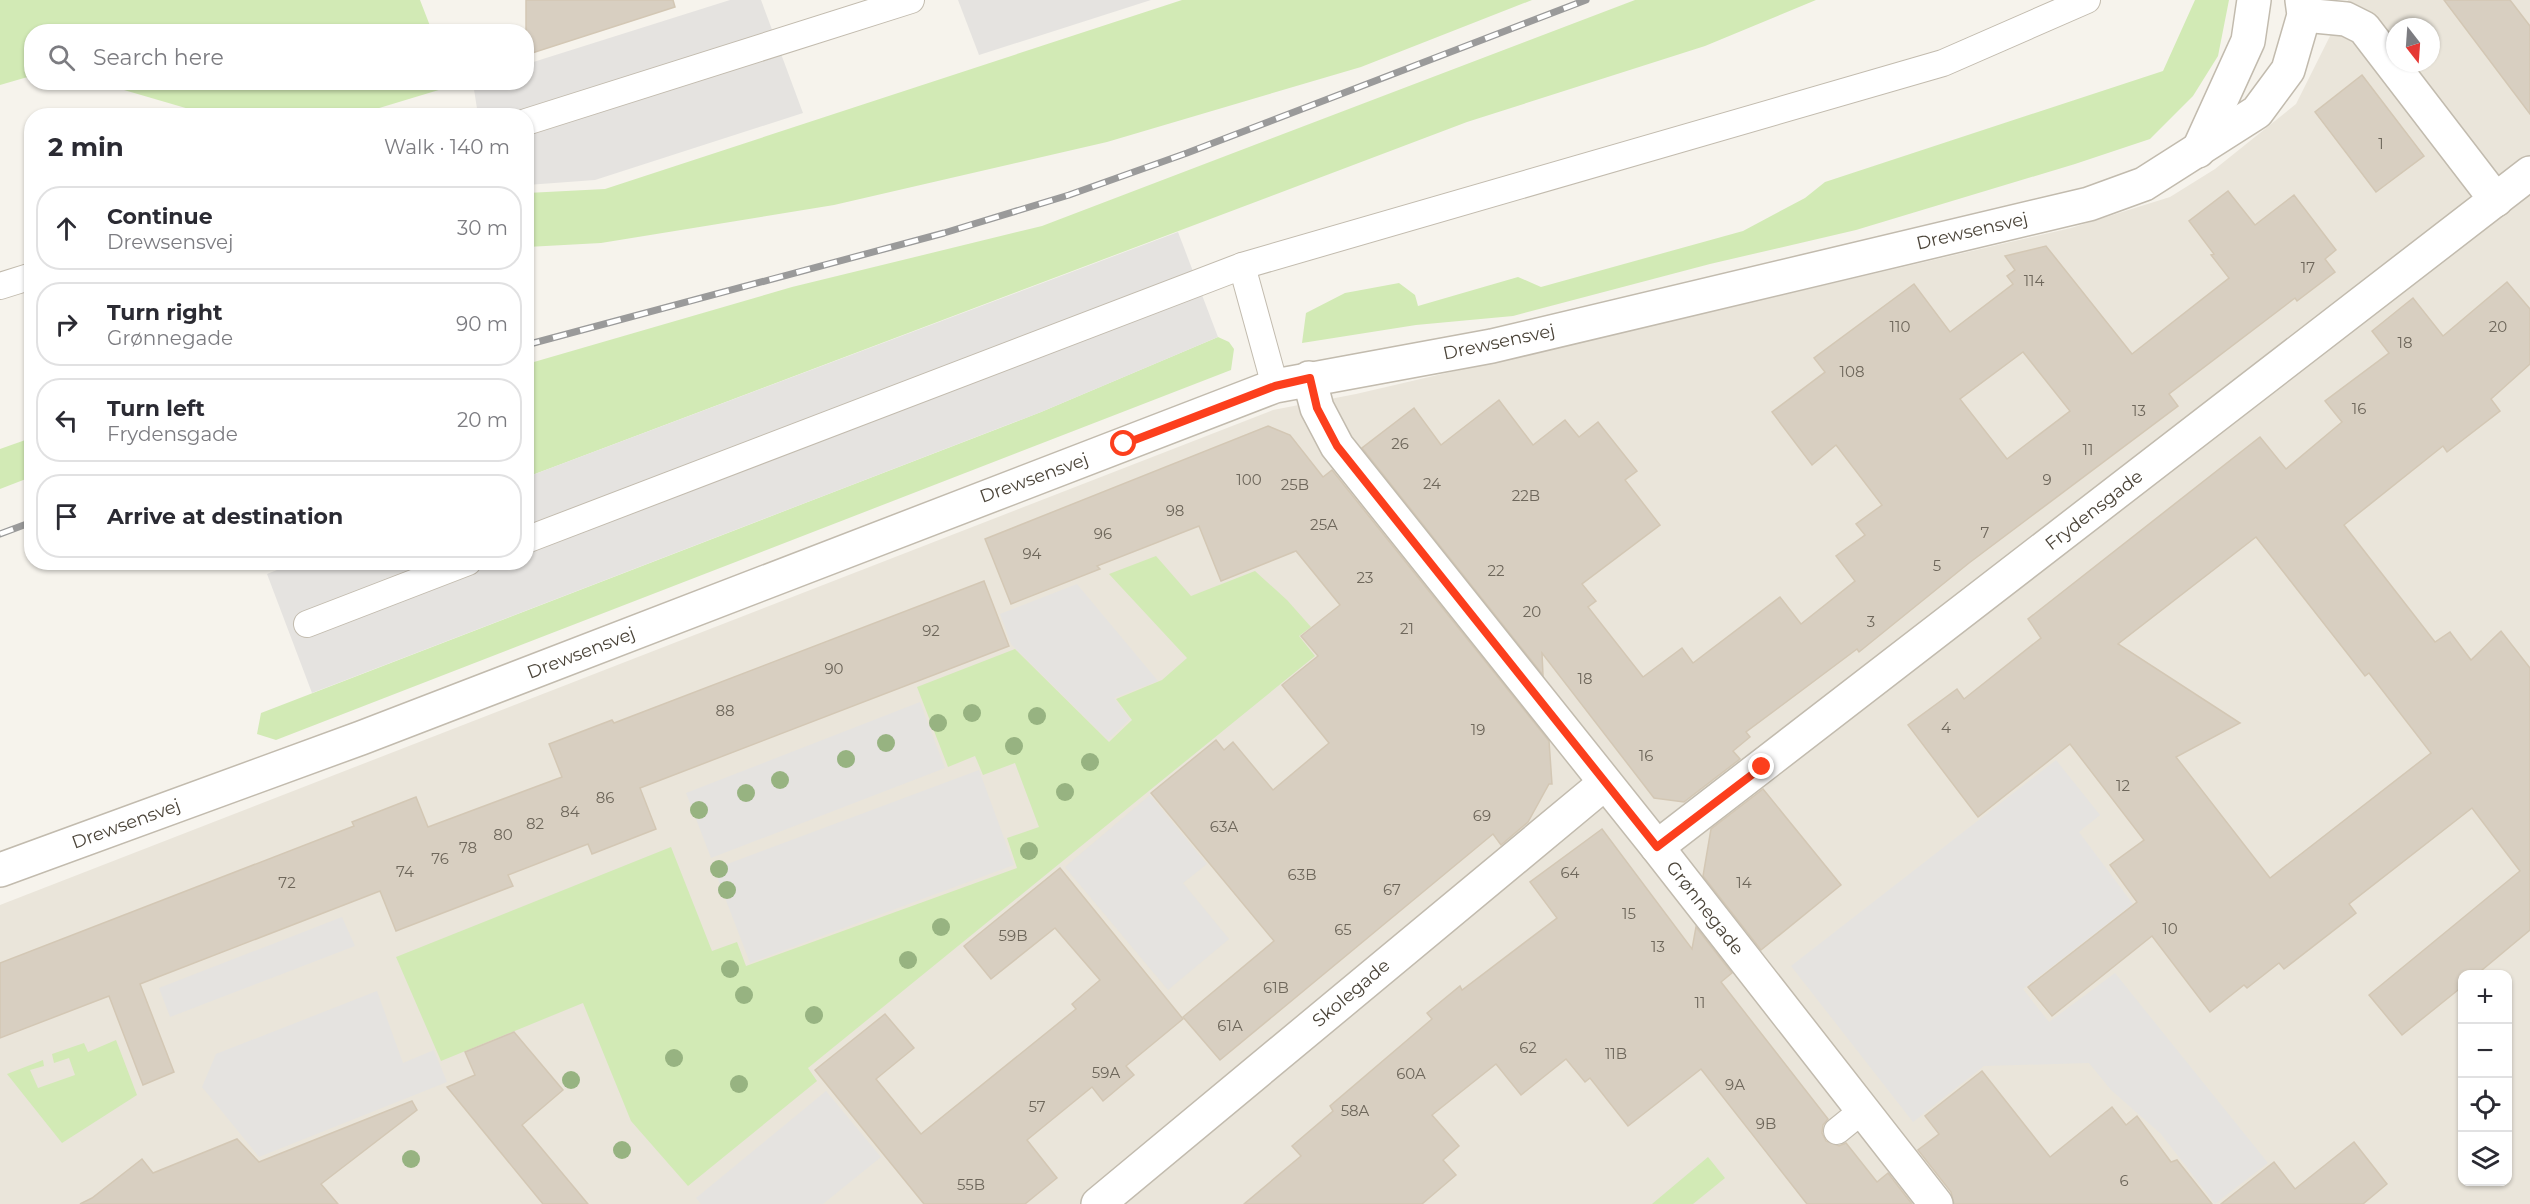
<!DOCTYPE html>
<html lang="en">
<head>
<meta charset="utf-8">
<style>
  body { margin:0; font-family:Montserrat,sans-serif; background:#f2f2f3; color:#2b2b33 }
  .controls { position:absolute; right:18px; bottom:18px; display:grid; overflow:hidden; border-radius:12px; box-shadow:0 2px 4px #0004 }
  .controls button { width:54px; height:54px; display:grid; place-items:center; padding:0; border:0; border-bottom:2px solid #e1e1e2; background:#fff; color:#2b2b33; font:30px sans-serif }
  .compass { position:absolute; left:2386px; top:18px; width:54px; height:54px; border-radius:50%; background:#fff; box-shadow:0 2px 4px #0004; rotate:163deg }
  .stop { position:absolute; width:18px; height:18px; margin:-14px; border:4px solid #fc3f1d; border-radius:50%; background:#fff }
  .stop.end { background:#fc3f1d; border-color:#fff; box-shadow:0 2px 6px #0008 }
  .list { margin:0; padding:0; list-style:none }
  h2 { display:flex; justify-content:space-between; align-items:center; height:78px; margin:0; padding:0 24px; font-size:26px }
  h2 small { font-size:20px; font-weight:400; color:#7c7c81 }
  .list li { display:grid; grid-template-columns:39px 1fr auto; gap:18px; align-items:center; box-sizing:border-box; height:84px; margin:0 12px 12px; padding:0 12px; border:2px solid #e1e1e2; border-radius:24px }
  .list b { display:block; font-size:22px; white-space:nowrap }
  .list p { margin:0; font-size:20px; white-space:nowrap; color:#7c7c81 }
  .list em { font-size:20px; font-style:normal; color:#7c7c81 }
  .icon { flex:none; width:33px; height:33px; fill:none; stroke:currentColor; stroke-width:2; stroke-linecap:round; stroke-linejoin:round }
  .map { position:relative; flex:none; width:2530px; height:1204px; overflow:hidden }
  .search { position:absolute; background:#fff; box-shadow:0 2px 4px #0004; left:24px; top:24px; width:510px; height:66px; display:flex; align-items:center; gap:15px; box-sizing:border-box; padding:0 21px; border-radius:24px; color:#7c7c81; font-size:22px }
  .panel { position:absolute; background:#fff; box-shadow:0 2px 4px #0004; left:24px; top:108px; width:510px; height:462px; border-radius:24px }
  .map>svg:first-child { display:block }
  .residential { fill:#eae5da; fill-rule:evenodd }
  .green { fill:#d2eab5 }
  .parking { fill:#e5e3e0 }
  .building { fill:#d8cfc1; stroke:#d3c7b4; stroke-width:1.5; fill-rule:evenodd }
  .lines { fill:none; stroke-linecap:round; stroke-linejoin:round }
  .lane-casing { stroke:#c2bbae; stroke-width:28 }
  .street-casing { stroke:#c2bbae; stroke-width:36 }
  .lane { stroke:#fff; stroke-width:26 }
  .street { stroke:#fff; stroke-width:33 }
  .rail-casing { stroke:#9a9a9a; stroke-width:7 }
  .rail { stroke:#fff; stroke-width:4.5; stroke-dasharray:14; stroke-linecap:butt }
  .tree { fill:#97b381 }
  .route { stroke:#fc3f1d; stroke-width:8 }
  .labels { text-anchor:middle; stroke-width:4.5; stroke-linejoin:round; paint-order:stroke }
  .number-label { font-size:15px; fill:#6e675b }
  .street-label { font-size:18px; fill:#4b4439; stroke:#fff }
</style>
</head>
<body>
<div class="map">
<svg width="2530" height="1204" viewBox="0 0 2530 1204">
  <rect width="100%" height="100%" fill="#f6f3ec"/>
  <path class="residential" d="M2348 0H2530V1204H0V905L1273 410 1356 394 2071 228 2170 197 2215 169 2296 104ZM2395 27H2431V63H2395ZM2462 974H2508V1182H2462Z"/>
  <g class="green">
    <path d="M0 0H420L432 31 32 32 31 76 0 85Z"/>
    <path d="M1182 0H1532L1361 67 1107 142 834 205 601 243 527 247V193L605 189Z"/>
    <path d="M1635 0H1816L1705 46 1467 122 527 477V364L792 287 1042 226Z"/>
    <path d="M2195 0H2229L2218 56 2193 96 2150 139 2075 164 1856 230 1710 264 1513 316 1416 325 1302 343 1306 313 1345 293 1399 283 1415 295 1418 306 1518 277 1541 287 1743 231 1805 198 1825 182 2163 71Z"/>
    <path d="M451 83 452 86 356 115 213 116 100 83Z"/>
    <path d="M1218 337 1229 342 1234 349 1231 370 276 740 257 734 261 713 1041 412Z"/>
    <path d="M31 438V477L0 489V449Z"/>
    <path d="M1156 556 1191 596 1255 571 1287 600 1311 627 1299 636 1315 656 808 1068 817 1081 688 1186 631 1121 583 1003 441 1061 396 957 671 847 712 951 737 942 746 966 1017 868 1007 838 1039 827 1015 763 983 775 975 756 948 767 917 687 1015 649 1109 742 1132 720 1116 699 1162 680 1187 658 1109 574Z"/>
    <path d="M116 1040 137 1095 62 1143 7 1074 43 1060 44 1066 30 1070 38 1088 75 1075 69 1058 54 1063 52 1054 84 1043 88 1052Z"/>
    <path d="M1708 1157 1725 1178 1693 1204H1652Z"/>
  </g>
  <g class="parking">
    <path d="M730 0H761L803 113 595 180 527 185 526 116 478 115 473 83 526 82 527 64Z"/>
    <path d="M958 0H1151L979 55Z"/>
    <path d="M1178 232 1218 337 1041 412 312 693 267 574 297 562H526L527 477Z"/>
    <path d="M1077 584 1158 681 1114 698 1130 719 1108 740 1011 644 1000 614Z"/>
    <path d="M920 702 945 768 711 858 686 793Z"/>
    <path d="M2056 760 2100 815 2079 832 2133 904 2023 989 2049 1022 2115 973 2268 1163 2215 1204 2161 1134 2111 1090 2089 1063 1984 1066 1913 1122 1791 966Z"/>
    <path d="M979 770 1014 865 750 963 714 869Z"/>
    <path d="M1150 795 1207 864 1183 883 1229 939 1168 990 1065 867Z"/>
    <path d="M342 917 355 946 170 1017 159 988Z"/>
    <path d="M377 991 403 1063 434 1050 447 1082 259 1157 202 1087 216 1054Z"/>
    <path d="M826 1091 881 1157 823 1204H701L696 1198Z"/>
  </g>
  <g class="building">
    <path d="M526 0H673L675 7 526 55Z"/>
    <path d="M2444 0H2510L2530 26V114Z"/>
    <path d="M2362 75 2424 156 2376 192 2315 112Z"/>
    <path d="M2228 191 2255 225 2294 195 2336 250 2325 259 2335 272 2297 301 2295 298 2169 394 2178 406 1969 563 1859 652 1857 649 1746 732 1750 737 1733 751 1740 759 1684 802 1654 798 1542 653 1543 675 1362 448 1414 408 1441 445 1499 400 1533 445 1565 420 1579 437 1598 422 1637 471 1625 480 1660 525 1582 584 1596 601 1588 607 1643 677 1682 648 1693 663 1780 597 1801 624 1855 581 1836 556 1865 535 1856 524 1882 505 1836 445 1812 465 1772 412 1825 372 1814 358 1914 284 1950 332 2013 284 2007 276 2015 270 2005 256 2046 246 2132 354 2229 278 2211 255 2214 254 2189 221ZM2023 352 2070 411 2007 459 1960 399Z"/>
    <path d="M2507 282 2530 309V364L2491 399 2500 411 2447 452 2443 446 2344 525 2435 642 2450 632 2471 660 2501 631 2530 668V930L2476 975H2463V986L2402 1035 2369 995 2520 871 2472 808 2349 904 2356 913 2284 969 2279 963 2247 988 2244 985 2210 1012 2152 936 2052 1016 2028 987 2137 902 2110 865 2144 840 2070 744 1978 817 1908 725 1957 689 1964 699 2041 638 2028 619 2260 437 2286 469 2342 422 2325 401 2389 353 2372 331 2413 298 2443 336ZM2256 537 2365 676 2369 673 2431 753 2270 878 2176 757 2240 723 2118 644Z"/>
    <path d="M1268 426 1290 435 1323 477 1332 470 1549 741 1552 784H1549L1528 822 1501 845 1493 834 1220 1060 1183 1017 1274 941 1151 793 1216 740 1224 750 1233 742 1273 790 1329 743 1282 685 1318 656 1301 636 1340 605 1296 551 1221 581 1199 526 1097 566 1100 569 1011 604 985 539Z"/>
    <path d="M984 581 1009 646 640 788 656 829 592 854 588 844 508 875 513 886 396 931 380 891 140 984 174 1072 143 1085 109 996 0 1038V963L354 826 352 822 416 797 428 827 562 777 549 744 612 720 614 723Z"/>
    <path d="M1763 789 1841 885 1761 950 1703 876 1711 829Z"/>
    <path d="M1602 829 1692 949 1696 927 1732 973 1721 982 1828 1119 1823 1125 1822 1133 1826 1141 1839 1146 1846 1143 1877 1182 1888 1173 1912 1204H1807L1701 1069 1628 1126 1590 1078 1585 1082 1566 1059 1521 1095 1496 1064 1432 1115 1459 1146 1443 1160 1456 1175 1422 1204H1244L1301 1156 1292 1146 1333 1111 1330 1106 1432 1019 1427 1013 1460 986 1462 990 1557 918 1530 882Z"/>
    <path d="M1060 868 1183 1019 1126 1066 1134 1075 1103 1101 1092 1087 1027 1140 1057 1178 1025 1204H924L815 1070 885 1014 914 1048 876 1079 921 1134 1076 1009 1072 1004 1100 980 1055 928 991 979 964 946Z"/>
    <path d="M514 1032 563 1090 522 1125 588 1204H543L447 1087 475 1075 465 1052Z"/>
    <path d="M1982 1071 2050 1157 2112 1107 2126 1125 2137 1116 2171 1162 2177 1160 2212 1204H1954L1951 1192 1918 1150 1939 1134 1925 1116Z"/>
    <path d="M412 1101 417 1110 321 1184 338 1204H80L92 1198 142 1159 153 1173 237 1139 259 1162Z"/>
    <path d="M2354 1142 2387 1184 2363 1204H2221L2274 1162 2295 1189Z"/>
  </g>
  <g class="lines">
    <defs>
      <g id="lane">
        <path d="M526 122 911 0"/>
        <path d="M1242 266 1275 386"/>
        <path d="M0 286 32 276"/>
        <path d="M526 540 1242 266 1943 63 2087 0"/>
        <path d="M307 624 468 562"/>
        <path d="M1837 1131 1863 1110"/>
      </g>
      <g id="street">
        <path d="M2304 15 2346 19 2364 28 2496 200"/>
        <path d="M2198 151 2248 41 2254 0"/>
        <path d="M1309 378 1317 408 1337 446 1657 847 1936 1204"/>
        <path d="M1657 847 2530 173"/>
        <path d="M0 870 361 738 1275 386 1492 346 2089 204 2144 184 2257 112 2288 70 2304 15 2302 0"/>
        <path d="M1098 1204 1605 783"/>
      </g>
    </defs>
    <use href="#lane" class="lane-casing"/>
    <use href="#street" class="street-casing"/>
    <use href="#lane" class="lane"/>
    <use href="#street" class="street"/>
    <defs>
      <g id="rail">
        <path d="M526 345 944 233 1069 195 1187 153 1586 0"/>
        <path d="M0 534 32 522"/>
      </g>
    </defs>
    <use href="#rail" class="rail-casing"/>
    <use href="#rail" class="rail"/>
  </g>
  <g class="tree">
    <circle cx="972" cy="713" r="9"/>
    <circle cx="1037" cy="716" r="9"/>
    <circle cx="938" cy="723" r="9"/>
    <circle cx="886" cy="743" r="9"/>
    <circle cx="1014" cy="746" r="9"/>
    <circle cx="846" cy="759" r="9"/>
    <circle cx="1090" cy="762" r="9"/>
    <circle cx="780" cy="780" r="9"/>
    <circle cx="1065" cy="792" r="9"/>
    <circle cx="746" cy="793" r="9"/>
    <circle cx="699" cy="810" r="9"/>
    <circle cx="1029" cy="851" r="9"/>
    <circle cx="719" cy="869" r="9"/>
    <circle cx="727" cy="890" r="9"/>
    <circle cx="941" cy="927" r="9"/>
    <circle cx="908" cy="960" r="9"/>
    <circle cx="730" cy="969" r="9"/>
    <circle cx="744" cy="995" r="9"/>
    <circle cx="814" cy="1015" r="9"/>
    <circle cx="674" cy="1058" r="9"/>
    <circle cx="571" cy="1080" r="9"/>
    <circle cx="739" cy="1084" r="9"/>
    <circle cx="622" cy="1150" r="9"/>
    <circle cx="411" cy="1159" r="9"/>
  </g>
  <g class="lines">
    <path class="route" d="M1124 444 1275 386 1310 378 1317 408 1337 446 1657 847 1762 767"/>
  </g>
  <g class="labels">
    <g class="number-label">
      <text x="2381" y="149">1</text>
      <text x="2308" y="273">17</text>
      <text x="2034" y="286">114</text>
      <text x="1900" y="332">110</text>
      <text x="2498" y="332">20</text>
      <text x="2405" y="348">18</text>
      <text x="1852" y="377">108</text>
      <text x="2359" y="414">16</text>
      <text x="2139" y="416">13</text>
      <text x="1400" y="449">26</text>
      <text x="2088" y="455">11</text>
      <text x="1249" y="485">100</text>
      <text x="2047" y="485">9</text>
      <text x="1432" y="489">24</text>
      <text x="1295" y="490">25B</text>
      <text x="1526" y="501">22B</text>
      <text x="1175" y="516">98</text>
      <text x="1324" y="530">25A</text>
      <text x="1985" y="538">7</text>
      <text x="1103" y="539">96</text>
      <text x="1032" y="559">94</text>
      <text x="1937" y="571">5</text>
      <text x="1496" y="576">22</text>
      <text x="1365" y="583">23</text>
      <text x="1532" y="617">20</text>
      <text x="1871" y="627">3</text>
      <text x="1407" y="634">21</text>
      <text x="931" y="636">92</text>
      <text x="834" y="674">90</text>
      <text x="1585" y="684">18</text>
      <text x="725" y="716">88</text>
      <text x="1946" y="733">4</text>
      <text x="1478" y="735">19</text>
      <text x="1646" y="761">16</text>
      <text x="2123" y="791">12</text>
      <text x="605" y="803">86</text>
      <text x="570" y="817">84</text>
      <text x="1482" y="821">69</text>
      <text x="535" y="829">82</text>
      <text x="1224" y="832">63A</text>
      <text x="503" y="840">80</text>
      <text x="468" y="853">78</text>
      <text x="440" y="864">76</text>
      <text x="405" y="877">74</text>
      <text x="1570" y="878">64</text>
      <text x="1302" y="880">63B</text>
      <text x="287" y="888">72</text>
      <text x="1744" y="888">14</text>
      <text x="1392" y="895">67</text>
      <text x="1629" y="919">15</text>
      <text x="2170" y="934">10</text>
      <text x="1343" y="935">65</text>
      <text x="1013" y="941">59B</text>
      <text x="1658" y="952">13</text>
      <text x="1276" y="993">61B</text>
      <text x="1700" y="1008">11</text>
      <text x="1230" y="1031">61A</text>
      <text x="1528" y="1053">62</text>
      <text x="1616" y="1059">11B</text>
      <text x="1106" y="1078">59A</text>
      <text x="1411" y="1079">60A</text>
      <text x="1735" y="1090">9A</text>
      <text x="1037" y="1112">57</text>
      <text x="1355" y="1116">58A</text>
      <text x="1766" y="1129">9B</text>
      <text x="2124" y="1186">6</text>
      <text x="971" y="1190">55B</text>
    </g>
    <g class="street-label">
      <text transform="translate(1972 231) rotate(-13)" y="6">Drewsensvej</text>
      <text transform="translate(1499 342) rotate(-12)" y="6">Drewsensvej</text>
      <text transform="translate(1034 478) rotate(-20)" y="6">Drewsensvej</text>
      <text transform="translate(2094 510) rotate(-38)" y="6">Frydensgade</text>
      <text transform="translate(581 653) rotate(-21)" y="6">Drewsensvej</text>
      <text transform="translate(126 824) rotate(-20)" y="6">Drewsensvej</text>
      <text transform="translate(1705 908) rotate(52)" y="6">Grønnegade</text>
      <text transform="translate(1351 993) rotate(-40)" y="6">Skolegade</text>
    </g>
  </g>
</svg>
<div class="controls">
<button>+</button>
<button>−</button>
<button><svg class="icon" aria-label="locate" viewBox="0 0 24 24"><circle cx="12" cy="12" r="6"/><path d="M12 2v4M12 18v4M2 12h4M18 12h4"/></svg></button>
<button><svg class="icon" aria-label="layers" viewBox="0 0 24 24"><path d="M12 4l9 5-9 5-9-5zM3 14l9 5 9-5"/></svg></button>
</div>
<svg class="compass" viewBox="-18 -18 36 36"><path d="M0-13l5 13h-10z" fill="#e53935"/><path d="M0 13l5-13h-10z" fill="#7c7c81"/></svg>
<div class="stop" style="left:1124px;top:444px"></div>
<div class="stop end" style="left:1762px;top:767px"></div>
<div class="search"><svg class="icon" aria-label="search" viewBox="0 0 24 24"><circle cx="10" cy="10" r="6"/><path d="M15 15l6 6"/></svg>Search here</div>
<section class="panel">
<h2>2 min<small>Walk · 140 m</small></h2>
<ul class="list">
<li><svg class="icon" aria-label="ahead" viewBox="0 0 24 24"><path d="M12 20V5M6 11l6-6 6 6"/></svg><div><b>Continue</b><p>Drewsensvej</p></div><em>30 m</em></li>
<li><svg class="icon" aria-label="right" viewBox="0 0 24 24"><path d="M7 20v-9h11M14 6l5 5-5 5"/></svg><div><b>Turn right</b><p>Grønnegade</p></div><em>90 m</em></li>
<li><svg class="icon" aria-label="left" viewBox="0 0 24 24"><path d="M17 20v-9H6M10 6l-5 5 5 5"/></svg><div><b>Turn left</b><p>Frydensgade</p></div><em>20 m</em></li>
<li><svg class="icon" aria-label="arrive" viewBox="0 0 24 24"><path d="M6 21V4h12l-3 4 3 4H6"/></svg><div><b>Arrive at destination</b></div></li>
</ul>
</section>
</div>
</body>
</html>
